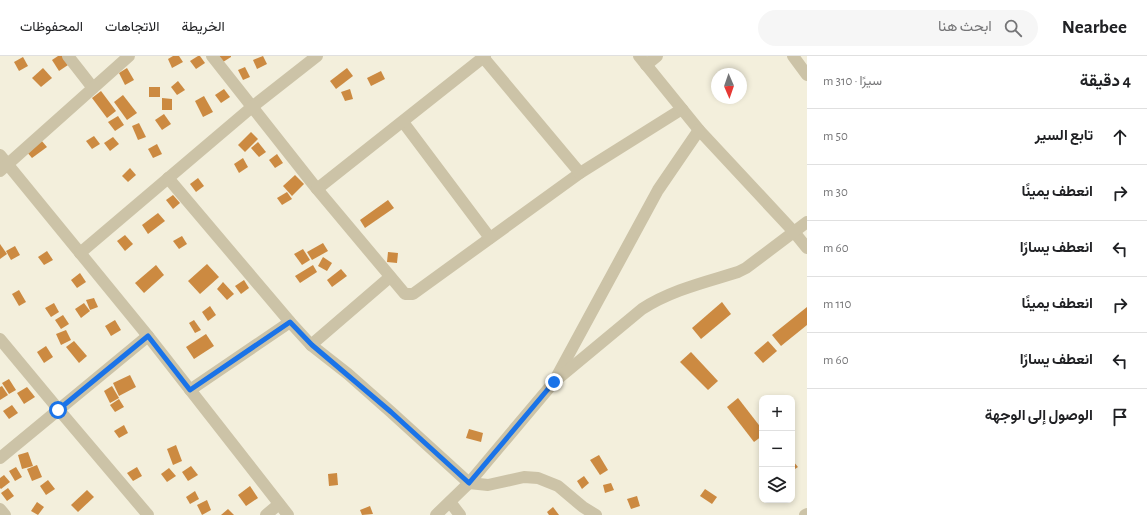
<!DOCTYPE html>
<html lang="ar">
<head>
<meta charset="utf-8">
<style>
  body { margin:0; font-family:"Alegreya Sans",Vazirmatn,sans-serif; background:#f6f6f6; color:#202124; direction:rtl }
  .controls { position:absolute; right:12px; bottom:12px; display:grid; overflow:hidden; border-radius:8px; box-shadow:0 2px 6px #0003 }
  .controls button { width:36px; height:36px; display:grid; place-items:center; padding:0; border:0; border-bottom:1px solid #e0e0e0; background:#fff; color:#202124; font:20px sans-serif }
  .compass { position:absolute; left:711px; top:12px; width:36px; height:36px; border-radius:50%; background:#fff; box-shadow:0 2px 6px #0003; rotate:178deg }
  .stop { position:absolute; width:12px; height:12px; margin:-9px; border:3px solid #1a73e8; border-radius:50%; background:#fff }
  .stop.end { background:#1a73e8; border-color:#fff; box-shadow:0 1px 4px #0008 }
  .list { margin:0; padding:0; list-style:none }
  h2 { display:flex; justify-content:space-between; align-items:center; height:52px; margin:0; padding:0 16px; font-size:17px }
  h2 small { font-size:13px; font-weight:400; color:#757577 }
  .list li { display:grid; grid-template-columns:26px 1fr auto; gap:12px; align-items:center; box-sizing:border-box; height:56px; padding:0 16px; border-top:1px solid #e0e0e0 }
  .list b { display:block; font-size:15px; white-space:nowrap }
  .list em { font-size:13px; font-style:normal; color:#757577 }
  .icon { flex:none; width:22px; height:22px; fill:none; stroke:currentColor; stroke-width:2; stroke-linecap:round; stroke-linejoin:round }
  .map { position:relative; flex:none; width:807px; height:459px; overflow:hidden; direction:ltr }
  header { display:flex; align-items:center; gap:24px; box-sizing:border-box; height:56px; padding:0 20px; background:#fff; border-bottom:1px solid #e0e0e0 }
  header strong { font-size:19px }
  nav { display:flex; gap:22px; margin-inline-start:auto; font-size:14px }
  .search { width:280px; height:36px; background:#f6f6f6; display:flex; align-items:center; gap:10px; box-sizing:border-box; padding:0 14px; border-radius:22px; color:#757577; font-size:15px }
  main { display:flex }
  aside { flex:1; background:#fff }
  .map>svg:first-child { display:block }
  .building { fill:#cc8a41 }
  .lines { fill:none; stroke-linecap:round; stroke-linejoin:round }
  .street { stroke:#ccc3a7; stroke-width:12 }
  .route { stroke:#1a73e8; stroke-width:5 }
</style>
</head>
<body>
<header>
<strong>Nearbee</strong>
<div class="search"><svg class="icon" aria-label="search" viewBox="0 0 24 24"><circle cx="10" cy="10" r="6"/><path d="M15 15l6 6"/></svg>ابحث هنا</div>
<nav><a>الخريطة</a><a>الاتجاهات</a><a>المحفوظات</a></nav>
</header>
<main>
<aside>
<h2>4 دقيقة<small>سيرًا · 310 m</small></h2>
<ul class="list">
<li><svg class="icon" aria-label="ahead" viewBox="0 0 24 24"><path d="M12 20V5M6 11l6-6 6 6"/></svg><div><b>تابع السير</b></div><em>50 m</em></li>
<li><svg class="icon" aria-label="right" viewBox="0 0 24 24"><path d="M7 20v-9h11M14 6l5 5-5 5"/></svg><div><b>انعطف يمينًا</b></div><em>30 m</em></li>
<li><svg class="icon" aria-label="left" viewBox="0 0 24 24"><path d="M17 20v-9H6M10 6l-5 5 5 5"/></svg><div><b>انعطف يسارًا</b></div><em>60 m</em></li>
<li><svg class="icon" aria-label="right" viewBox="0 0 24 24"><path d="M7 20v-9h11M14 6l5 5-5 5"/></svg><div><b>انعطف يمينًا</b></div><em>110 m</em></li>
<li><svg class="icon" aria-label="left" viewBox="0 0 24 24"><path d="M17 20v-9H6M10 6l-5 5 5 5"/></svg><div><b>انعطف يسارًا</b></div><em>60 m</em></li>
<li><svg class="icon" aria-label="arrive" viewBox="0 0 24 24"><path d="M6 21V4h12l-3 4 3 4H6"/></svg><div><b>الوصول إلى الوجهة</b></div></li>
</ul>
</aside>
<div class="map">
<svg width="807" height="459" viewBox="0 0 807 459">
  <rect width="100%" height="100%" fill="#f3efdc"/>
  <g class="building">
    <path d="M58 0H62L68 9 59 15 52 4Z"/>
    <path d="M173 0H179L183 6 172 12 168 3Z"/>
    <path d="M198 0H200L205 7 196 13 190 5Z"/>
    <path d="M219 0H231V1L223 6Z"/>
    <path d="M263 0 267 8 257 13 253 4Z"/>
    <path d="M23 1 28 10 19 15 14 6Z"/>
    <path d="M245 11 250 21 243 24 238 14Z"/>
    <path d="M43 12 52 22 41 31 32 22Z"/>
    <path d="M127 12 134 24 125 29 119 17Z"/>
    <path d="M347 12 353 20 336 33 330 25Z"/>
    <path d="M381 15 385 23 371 30 367 22Z"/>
    <path d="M178 25 185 34 177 39 171 31Z"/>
    <rect x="149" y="31" width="11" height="10"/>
    <path d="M224 33 230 41 221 47 215 39Z"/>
    <path d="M350 33 353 43 345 45 341 36Z"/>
    <path d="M101 35 116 55 107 62 92 42Z"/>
    <path d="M123 39 137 57 127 64 114 46Z"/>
    <path d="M204 40 213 56 203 61 195 45Z"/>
    <path d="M162 42 172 43V54H162Z"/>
    <path d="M164 58 171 68 162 74 155 64Z"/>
    <path d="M118 60 124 69 115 75 108 66Z"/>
    <path d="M139 67 146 81 138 84 132 70Z"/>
    <path d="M251 76 258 83 245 96 238 89Z"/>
    <path d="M94 80 100 88 92 93 86 85Z"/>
    <path d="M113 81 119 88 110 95 104 87Z"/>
    <path d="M41 84 47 91 32 102 26 95Z"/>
    <path d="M258 86 266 96 259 101 251 92Z"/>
    <path d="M157 88 162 98 153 102 148 93Z"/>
    <path d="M277 98 283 107 275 112 269 104Z"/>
    <path d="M243 102 248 111 239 117 234 108Z"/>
    <path d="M130 112 136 119 128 126 122 120Z"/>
    <path d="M295 119 304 128 292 140 283 130Z"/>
    <path d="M198 122 204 130 196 136 190 128Z"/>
    <path d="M287 136 292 143 282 149 277 142Z"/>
    <path d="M173 139 180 147 173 153 166 144Z"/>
    <path d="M388 144 394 152 365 172 360 164Z"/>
    <path d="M158 157 165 165 148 178 142 169Z"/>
    <path d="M125 179 133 188 125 195 117 185Z"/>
    <path d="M182 180 187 188 179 193 173 185Z"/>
    <path d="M323 187 328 195 312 204 307 196Z"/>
    <path d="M0 188 7 198 0 203Z"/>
    <path d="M15 190 20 199 11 204 6 195Z"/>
    <path d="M303 193 310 204 302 209 294 198Z"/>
    <path d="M47 195 53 204 44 209 38 201Z"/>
    <path d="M388 196 398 197 397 207 387 206Z"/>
    <path d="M323 201 332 207 327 215 318 210Z"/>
    <path d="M207 208 219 221 200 238 188 225Z"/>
    <path d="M156 209 164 219 144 237 135 227Z"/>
    <path d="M313 209 317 216 300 227 295 220Z"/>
    <path d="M341 213 347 220 332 231 327 224Z"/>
    <path d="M80 217 86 226 77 232 71 224Z"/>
    <path d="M244 224 249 232 241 238 235 230Z"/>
    <path d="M223 226 234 238 227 244 217 233Z"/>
    <path d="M19 234 26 246 19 250 12 238Z"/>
    <path d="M94 242 98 251 90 254 86 244Z"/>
    <path d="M722 246 731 258 701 283 692 272Z"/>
    <path d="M54 247 59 256 51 261 45 252Z"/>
    <path d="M84 247 90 255 81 262 75 253Z"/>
    <path d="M210 250 216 259 208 265 202 256Z"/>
    <path d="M807 251V269L781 290 772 279Z"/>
    <path d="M63 259 69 268 61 273 55 264Z"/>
    <path d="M115 264 121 274 111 280 105 270Z"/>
    <path d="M194 264 201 274 195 277 189 267Z"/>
    <path d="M66 274 71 284 61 289 56 278Z"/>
    <path d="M206 278 214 290 194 303 186 291Z"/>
    <path d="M74 285 87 300 79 307 66 291Z"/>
    <path d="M768 285 777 295 763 307 754 297Z"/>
    <path d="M46 290 53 301 44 307 37 296Z"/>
    <path d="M691 296 718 325 708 334 680 306Z"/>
    <path d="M130 319 136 331 119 340 113 327Z"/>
    <path d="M9 323 16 334 9 338 2 327Z"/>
    <path d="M2 330 8 339 0 344V331Z"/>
    <path d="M112 330 119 342 110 347 104 335Z"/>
    <path d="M27 331 35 341 24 348 17 337Z"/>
    <path d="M738 342 762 373V380L754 386 727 351Z"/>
    <path d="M119 343 124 351 115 356 110 349Z"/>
    <path d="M12 349 18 357 9 363 3 355Z"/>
    <path d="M124 369 128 377 119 382 114 375Z"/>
    <path d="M469 373 483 377 481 386 466 382Z"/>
    <path d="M176 389 182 405 173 409 167 393Z"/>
    <path d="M28 396 33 410 22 413 18 399Z"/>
    <path d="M599 399 608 414 600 419 590 404Z"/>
    <path d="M792 404 798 411 792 415Z"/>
    <path d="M37 409 42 421 32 425 27 413Z"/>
    <path d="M191 410 198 419 188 425 182 416Z"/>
    <path d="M16 411 22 421 15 425 9 415Z"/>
    <path d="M137 411 142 420 133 425 127 417Z"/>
    <path d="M169 412 176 420 167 426 161 418Z"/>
    <path d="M337 417 338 429 329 430 328 418Z"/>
    <path d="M4 419 10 426 1 433 0 432V422Z"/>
    <path d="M584 420 589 427 582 433 577 425Z"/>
    <path d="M48 424 55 433 46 439 40 430Z"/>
    <path d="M611 427 614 434 605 437 603 429Z"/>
    <path d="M250 430 258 442 246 450 238 439Z"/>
    <path d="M8 432 14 440 7 445 1 437Z"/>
    <path d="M705 433 717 441 712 448 700 440Z"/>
    <path d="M87 434 94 441 78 456 71 449Z"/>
    <path d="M195 435 199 443 190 448 186 441Z"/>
    <path d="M637 440 640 450 631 453 627 443Z"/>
    <path d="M207 444 211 454 202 459 197 449Z"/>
    <path d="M37 446 44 451 38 459 31 455Z"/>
    <path d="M370 450 373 458 362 459 360 454Z"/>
    <path d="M553 451 559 459H549L547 456Z"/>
    <path d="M228 453 234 459H221Z"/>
  </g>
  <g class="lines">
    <g class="street">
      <path d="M68 0 93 32"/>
      <path d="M212 0 317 133 405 238H413L580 117 682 53"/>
      <path d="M482 0 580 117"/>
      <path d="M639 0 699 74 794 176 807 192"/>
      <path d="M793 0 807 19"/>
      <path d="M646 9 657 0"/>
      <path d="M403 66 490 182"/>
      <path d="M0 99 148 280 288 459"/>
      <path d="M0 115 129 0"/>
      <path d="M168 122 290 266 311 289 348 318 391 356 469 427 488 429 524 421 538 422 558 430 583 451 596 459"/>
      <path d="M317 133 485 0"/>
      <path d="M80 197 252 51 317 0"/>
      <path d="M0 283 59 354 148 459"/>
      <path d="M311 289 390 221"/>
      <path d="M557 320 658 134 699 74"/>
      <path d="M190 334 290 266"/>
      <path d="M0 402 148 280"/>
      <path d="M450 446 460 459"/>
      <path d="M0 453 5 459"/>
      <path d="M266 459 279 448"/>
      <path d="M436 459 469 427 554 326 642 253C671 234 706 226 738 216L746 212 807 166"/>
      <path d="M805 459 807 458"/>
    </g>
  </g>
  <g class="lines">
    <path class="route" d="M58 354 148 280 190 334 290 266 312 289 391 356 469 427 554 326"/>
  </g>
</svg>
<div class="controls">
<button>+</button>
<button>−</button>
<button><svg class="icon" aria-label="layers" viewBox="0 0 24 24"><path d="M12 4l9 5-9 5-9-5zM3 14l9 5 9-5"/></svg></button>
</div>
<svg class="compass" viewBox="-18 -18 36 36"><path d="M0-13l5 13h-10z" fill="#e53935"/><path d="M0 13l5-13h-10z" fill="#757577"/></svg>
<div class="stop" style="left:58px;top:354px"></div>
<div class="stop end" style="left:554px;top:326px"></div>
</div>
</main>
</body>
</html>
